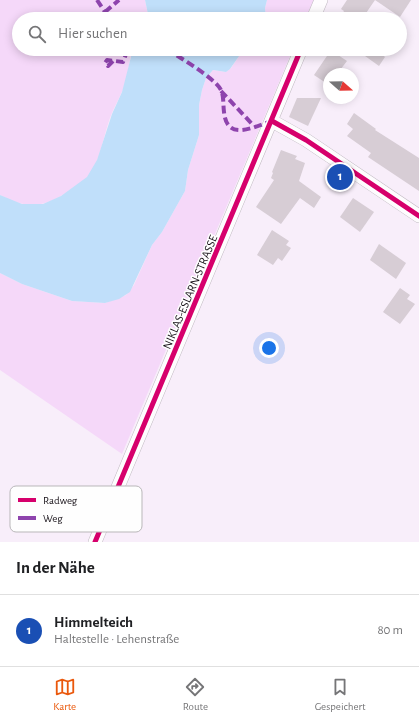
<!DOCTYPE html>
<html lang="de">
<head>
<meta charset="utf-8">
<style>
  body { margin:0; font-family:"Alegreya Sans",sans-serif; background:#f6f6f6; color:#202124 }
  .compass { position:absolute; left:323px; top:68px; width:36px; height:36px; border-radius:50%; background:#fff; box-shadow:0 2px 10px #0003; rotate:110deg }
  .you { position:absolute; left:269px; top:348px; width:14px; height:14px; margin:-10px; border:3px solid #fff; border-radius:50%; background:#1a73e8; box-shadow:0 0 0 6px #1a73e833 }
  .badge { display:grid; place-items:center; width:26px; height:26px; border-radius:50%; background:#ea580c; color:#fff; font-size:13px; font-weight:700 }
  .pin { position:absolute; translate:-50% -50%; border:2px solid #fff; box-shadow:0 1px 4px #0006 }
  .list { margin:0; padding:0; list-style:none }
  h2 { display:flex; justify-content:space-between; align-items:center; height:52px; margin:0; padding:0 16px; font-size:17px }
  h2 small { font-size:13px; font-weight:400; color:#757577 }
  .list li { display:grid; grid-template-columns:26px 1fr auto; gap:12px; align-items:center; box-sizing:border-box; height:72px; padding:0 16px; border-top:1px solid #e0e0e0 }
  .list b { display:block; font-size:15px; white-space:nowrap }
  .list p { margin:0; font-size:13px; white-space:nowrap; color:#757577 }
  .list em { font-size:13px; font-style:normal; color:#757577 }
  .icon { flex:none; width:22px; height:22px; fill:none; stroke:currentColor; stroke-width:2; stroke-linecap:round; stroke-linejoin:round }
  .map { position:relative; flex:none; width:419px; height:542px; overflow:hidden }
  .search { position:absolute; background:#fff; box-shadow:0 2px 10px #0003; left:12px; right:12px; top:12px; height:44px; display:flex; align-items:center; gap:10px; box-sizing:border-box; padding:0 14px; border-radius:22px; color:#757577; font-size:15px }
  .sheet { height:124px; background:#fff }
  nav { display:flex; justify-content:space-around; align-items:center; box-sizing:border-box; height:56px; border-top:1px solid #e0e0e0; background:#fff; font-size:11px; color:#757577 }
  nav a { display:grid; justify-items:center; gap:2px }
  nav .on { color:#ea580c }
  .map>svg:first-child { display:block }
  .green { fill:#f5d8f9 }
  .water { fill:#c0dffa }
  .building { fill:#d7cdd5 }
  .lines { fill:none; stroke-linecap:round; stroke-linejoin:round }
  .minor-casing { stroke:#c1bac2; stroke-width:14 }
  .minor { stroke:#fefcfe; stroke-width:13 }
  .quiet { stroke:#8e44ad; stroke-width:4; stroke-dasharray:8 4; stroke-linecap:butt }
  .cycleway-casing { stroke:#fefefe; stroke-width:8 }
  .cycleway { stroke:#d6006c; stroke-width:5 }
  .labels { text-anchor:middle; stroke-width:3; stroke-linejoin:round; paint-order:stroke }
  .street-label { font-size:12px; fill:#181219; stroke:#fefefe }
  .key { fill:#fefefe; stroke:#b9b7b9; stroke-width:1 }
  .key-label { font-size:11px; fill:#181219 }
</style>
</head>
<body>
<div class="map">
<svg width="419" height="542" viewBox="0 0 419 542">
  <rect width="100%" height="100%" fill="#f8eefa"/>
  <g class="green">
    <path d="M0 0H145L149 19H19V49H133C129 59 129 71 126 81 122 94 115 105 110 118 104 135 101 154 93 170 88 178 81 183 73 188 47 207 29 211 0 195Z"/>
    <path d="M267 0H314L306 19H266L265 8Z"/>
    <path d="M244 49H293L122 454 0 370V273L22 284 72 301 105 303 126 295 134 285 152 245 162 232 185 191 188 170 199 135V105L202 90 206 78 213 70 226 72 231 68Z"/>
  </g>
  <g class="water">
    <path d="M145 0H267L265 8 266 19H149Z"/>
    <path d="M133 49H244L230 69 226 72 213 70 206 78 202 90 199 105V135L188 170 185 191 162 232 152 245 130 292 119 299 105 303 72 301 22 284 0 273V195L22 204H43L61 196 87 177 97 160 112 114 122 92Z"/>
  </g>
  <g class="building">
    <path d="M347 0H375L362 19H339L344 11 341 9Z"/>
    <path d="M375 0H411L400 17Z"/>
    <path d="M370 49H376L385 57 379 66 365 56Z"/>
    <path d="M329 53 333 56 335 53 347 61 337 74H329V85L314 75Z"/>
    <path d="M297 98H321L308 126 289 117Z"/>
    <path d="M354 113 376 129 375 130 419 158V191L368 157 371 153 347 136 353 129 347 124Z"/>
    <path d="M281 150 297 156 295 159 305 163 299 181 321 197 314 208 300 198 281 224 256 207 274 180 271 178 273 173 272 172Z"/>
    <path d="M353 198 374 212 360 232 340 217Z"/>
    <path d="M272 230 289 241 286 245 291 248 282 261 278 258 273 265 257 255Z"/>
    <path d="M379 244 406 263 396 279 370 260Z"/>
    <path d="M400 288 410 295 407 299 415 304 400 324 383 312Z"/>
  </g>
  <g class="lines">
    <defs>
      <g id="minor">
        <path d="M313 19 321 0"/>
        <path d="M272 121 306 140 419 216"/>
        <path d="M95 542 301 49"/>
      </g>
    </defs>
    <use href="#minor" class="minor-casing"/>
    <use href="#minor" class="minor"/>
    <g class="quiet">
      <path d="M97 0 105 12 114 19"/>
      <path d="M105 12 119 0"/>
      <path d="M167 49C180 58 215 78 221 90 224 96 223 105 224 112 227 142 253 127 272 121"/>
      <path d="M113 61 108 66 105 63 107 60 123 62 128 49"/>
      <path d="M221 91 254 126"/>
    </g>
    <defs>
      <g id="cycleway">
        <path d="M272 121 306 140 419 216"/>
        <path d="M95 542 301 49"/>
      </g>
    </defs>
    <use href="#cycleway" class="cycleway-casing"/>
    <use href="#cycleway" class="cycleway"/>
  </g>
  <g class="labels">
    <g class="street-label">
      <text transform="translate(190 292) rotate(-67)" y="4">NIKLAS-ESLARN-STRASSE</text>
    </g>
  </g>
  <rect x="10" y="486" width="132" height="46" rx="6" class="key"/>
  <rect x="18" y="498" width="18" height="4" fill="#d6006c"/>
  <rect x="18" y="516" width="18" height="4" fill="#8e44ad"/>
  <g class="key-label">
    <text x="43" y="504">Radweg</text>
    <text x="43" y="522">Weg</text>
  </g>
</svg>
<svg class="compass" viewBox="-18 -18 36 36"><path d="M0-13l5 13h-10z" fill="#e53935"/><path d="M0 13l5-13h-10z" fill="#757577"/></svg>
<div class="you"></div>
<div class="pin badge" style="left:340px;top:177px;background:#1a4fb4">1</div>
<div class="search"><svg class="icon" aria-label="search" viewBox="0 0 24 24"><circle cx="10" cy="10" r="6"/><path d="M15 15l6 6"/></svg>Hier suchen</div>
</div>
<section class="sheet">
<h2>In der Nähe<small></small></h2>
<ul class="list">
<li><span class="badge" style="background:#1a4fb4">1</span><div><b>Himmelteich</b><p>Haltestelle · Lehenstraße</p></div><em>80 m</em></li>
</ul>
</section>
<nav>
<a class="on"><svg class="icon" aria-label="map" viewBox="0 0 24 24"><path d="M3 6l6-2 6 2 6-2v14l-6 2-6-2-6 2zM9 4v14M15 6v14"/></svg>Karte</a>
<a><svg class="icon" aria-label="directions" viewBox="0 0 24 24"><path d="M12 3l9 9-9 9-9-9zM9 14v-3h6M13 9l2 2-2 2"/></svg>Route</a>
<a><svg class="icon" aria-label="saved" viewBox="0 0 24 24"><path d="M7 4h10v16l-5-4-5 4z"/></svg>Gespeichert</a>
</nav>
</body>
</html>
